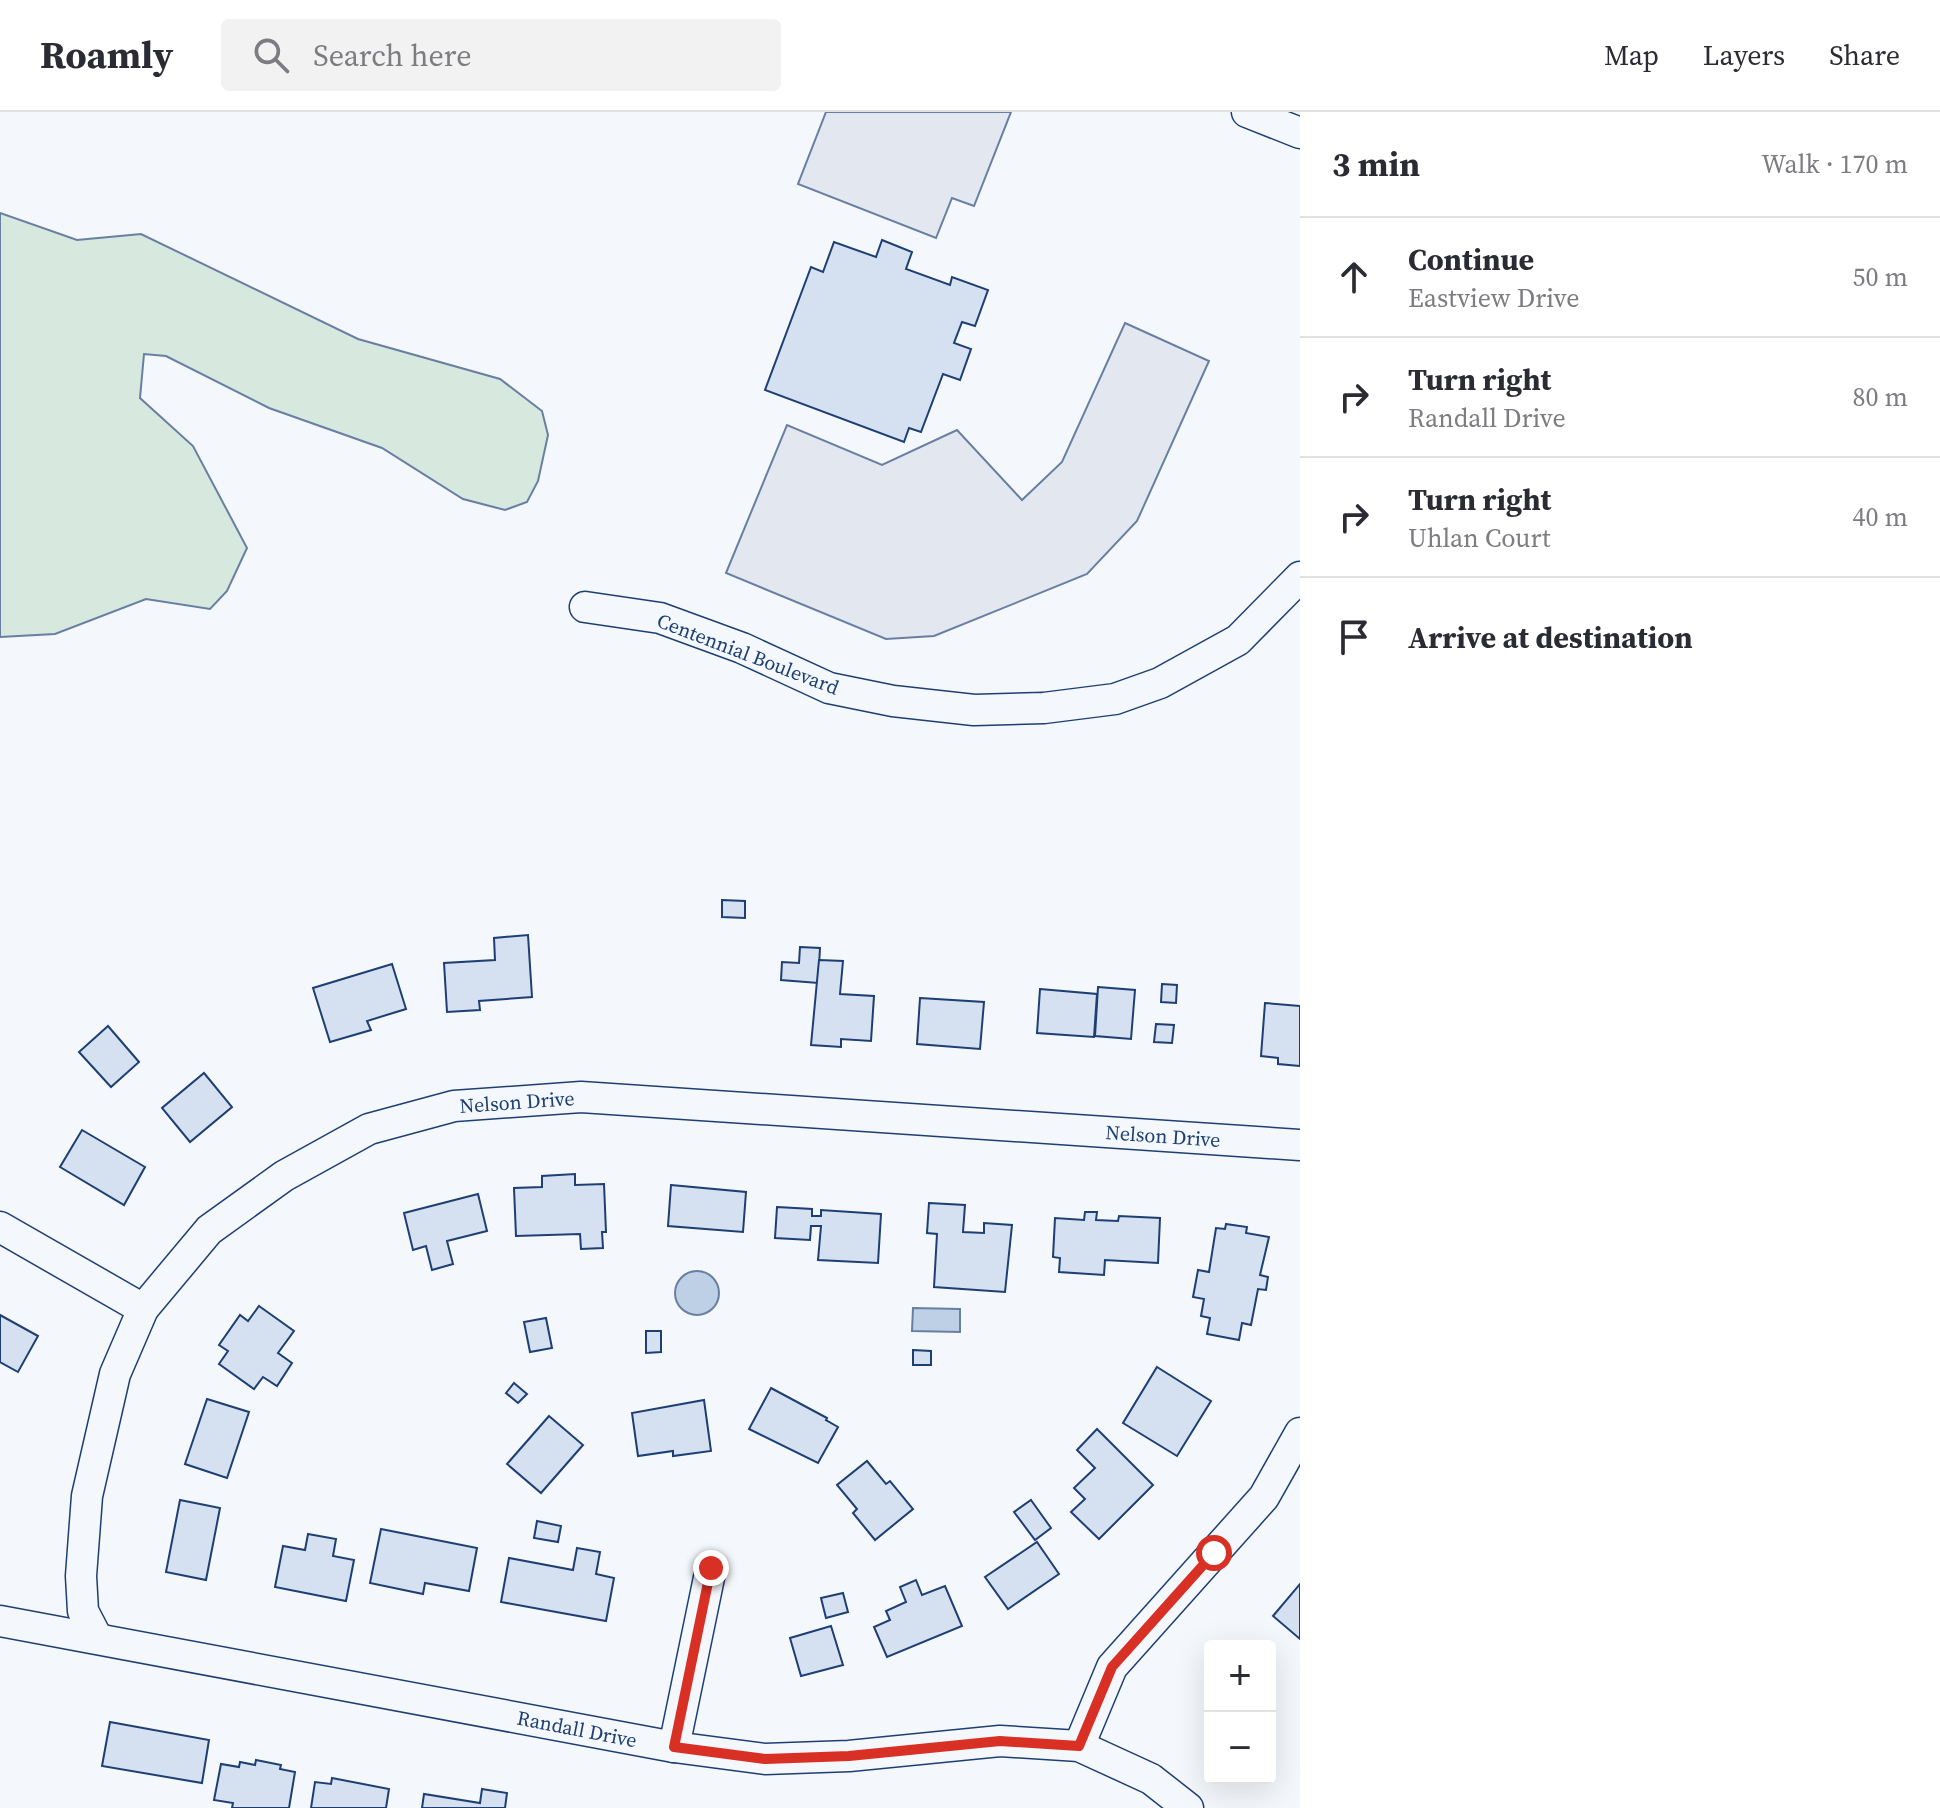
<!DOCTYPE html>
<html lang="en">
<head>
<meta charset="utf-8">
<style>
  body { margin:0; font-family:"Source Serif 4",serif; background:#f2f2f3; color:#2b2b33 }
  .controls { position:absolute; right:24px; bottom:24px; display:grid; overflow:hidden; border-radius:8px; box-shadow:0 8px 32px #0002 }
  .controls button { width:72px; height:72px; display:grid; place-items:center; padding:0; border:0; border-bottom:2px solid #e1e1e2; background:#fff; color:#2b2b33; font:40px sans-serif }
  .stop { position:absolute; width:24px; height:24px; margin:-18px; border:6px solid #d93025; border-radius:50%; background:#fff }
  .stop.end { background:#d93025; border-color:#fff; box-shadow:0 2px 8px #0008 }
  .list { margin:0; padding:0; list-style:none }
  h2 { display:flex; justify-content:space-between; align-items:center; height:104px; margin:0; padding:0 32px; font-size:34px }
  h2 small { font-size:26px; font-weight:400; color:#7c7c81 }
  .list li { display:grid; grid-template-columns:52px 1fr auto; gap:24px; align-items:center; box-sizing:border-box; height:120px; padding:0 32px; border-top:2px solid #e1e1e2 }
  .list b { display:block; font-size:30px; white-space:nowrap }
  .list p { margin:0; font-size:26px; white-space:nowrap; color:#7c7c81 }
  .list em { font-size:26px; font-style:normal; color:#7c7c81 }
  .icon { flex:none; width:44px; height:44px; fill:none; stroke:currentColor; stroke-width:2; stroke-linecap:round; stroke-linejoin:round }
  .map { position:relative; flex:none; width:1300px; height:1696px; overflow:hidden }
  header { display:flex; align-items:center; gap:48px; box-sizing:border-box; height:112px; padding:0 40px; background:#fff; border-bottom:2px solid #e1e1e2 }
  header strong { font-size:38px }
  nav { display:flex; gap:44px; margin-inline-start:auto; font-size:28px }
  .search { width:560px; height:72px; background:#f2f2f3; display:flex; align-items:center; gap:20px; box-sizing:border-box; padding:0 28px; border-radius:8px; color:#7c7c81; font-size:30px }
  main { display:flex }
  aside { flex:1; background:#fff }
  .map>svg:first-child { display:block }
  .green { fill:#d7e8df; stroke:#687fa3; stroke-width:2 }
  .parking { fill:#e3e8f0; stroke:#687fa3; stroke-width:2 }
  .water { fill:#bed0e5; stroke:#687fa3; stroke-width:2 }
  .building { fill:#d5e0f0; stroke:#1d3f73; stroke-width:2 }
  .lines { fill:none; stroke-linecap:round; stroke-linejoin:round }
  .minor-casing { stroke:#1d3f73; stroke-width:33 }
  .minor { stroke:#f4f7fb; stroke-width:30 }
  .route { stroke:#d93025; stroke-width:10 }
  .labels { text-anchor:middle; stroke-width:6; stroke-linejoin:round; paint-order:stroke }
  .street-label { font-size:20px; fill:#1d3f73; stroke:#f4f7fb }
</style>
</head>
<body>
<header>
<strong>Roamly</strong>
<div class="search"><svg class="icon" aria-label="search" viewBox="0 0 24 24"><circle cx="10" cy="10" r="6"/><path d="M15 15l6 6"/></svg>Search here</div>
<nav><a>Map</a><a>Layers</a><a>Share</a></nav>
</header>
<main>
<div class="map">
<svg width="1300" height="1696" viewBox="0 0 1300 1696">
  <rect width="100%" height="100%" fill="#f4f7fb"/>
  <path class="green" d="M0 101 77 128 141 122 358 227 500 267 542 299 548 323 538 369 527 390 505 398 463 387 382 336 269 296 166 244 144 242 140 286 193 334 247 436 227 479 210 497 146 487 55 522 0 525Z"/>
  <g class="parking">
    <path d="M826 0H1011L974 94 952 86 936 126 798 72Z"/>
    <path d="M1125 211 1209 249 1137 409 1087 462 934 524 886 527 726 461 787 313 882 353 957 318 1022 388 1062 350Z"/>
  </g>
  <g class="water">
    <circle cx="697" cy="1181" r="22"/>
    <path d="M913 1196 960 1197V1220L912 1219Z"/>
  </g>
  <g class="building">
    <path d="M882 128 912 140 906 157 950 173 952 165 988 178 975 214 962 210 954 231 971 237 960 268 943 262 921 320 909 316 904 330 765 278 811 155 823 160 834 130 876 145Z"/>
    <path d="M722 788 745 789V806L722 805Z"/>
    <path d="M528 823 532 885 479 889 480 898 447 900 444 851 495 848 494 826Z"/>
    <path d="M800 835 820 836 818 871 781 868 782 850 799 851Z"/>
    <path d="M819 848 843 849 840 882 874 884 871 929 841 927V935L811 933Z"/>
    <path d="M392 852 406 897 367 909 371 918 330 930 313 876Z"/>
    <path d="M1162 872 1177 873 1176 891 1161 890Z"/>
    <path d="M1098 875 1135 878 1131 927 1095 924Z"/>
    <path d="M1040 877 1097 882 1094 925 1037 921Z"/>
    <path d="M920 886 984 890 980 937 917 932Z"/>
    <path d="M1265 891 1300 894V954L1278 952V946L1261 944Z"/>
    <path d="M1156 912 1174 913 1172 931 1154 930Z"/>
    <path d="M108 914 139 950 111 975 79 940Z"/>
    <path d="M204 961 232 995 190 1030 162 996Z"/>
    <path d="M82 1018 145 1055 124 1093 60 1055Z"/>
    <path d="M575 1062V1073L604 1072 606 1120H602L603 1136 581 1137 580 1122 516 1124 514 1076 542 1075V1064Z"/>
    <path d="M671 1073 746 1080 743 1120 668 1114Z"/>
    <path d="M478 1082 487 1119 447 1129 453 1152 432 1158 426 1134 413 1138 404 1101Z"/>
    <path d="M929 1091 965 1093 963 1120 984 1121V1111L1012 1113 1005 1180 934 1175 937 1122 927 1121Z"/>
    <path d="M777 1095 812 1097V1104H821V1098L881 1102 878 1151 818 1148 821 1114H811L810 1128 775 1126Z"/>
    <path d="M1085 1100H1097L1096 1108 1118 1109 1119 1104 1160 1106 1158 1151 1105 1148 1104 1163 1059 1160 1060 1146 1053 1145 1055 1106 1084 1108Z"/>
    <path d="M1226 1112 1247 1115 1246 1121 1269 1125 1260 1163 1268 1165 1266 1178 1258 1177 1251 1213 1242 1211 1239 1228 1207 1222 1210 1206 1201 1204 1204 1187 1193 1185 1198 1158 1209 1160 1216 1116 1225 1117Z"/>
    <path d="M259 1194 294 1219 278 1241 292 1251 277 1274 263 1265 254 1277 219 1252 228 1239 219 1233 240 1203 248 1209Z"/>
    <path d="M0 1203 38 1224 18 1260 0 1250Z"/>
    <path d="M546 1206 552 1236 530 1240 524 1210Z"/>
    <path d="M646 1219H661V1240L646 1241Z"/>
    <path d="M913 1238 931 1239V1253H913Z"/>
    <path d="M1157 1255 1211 1289 1177 1344 1123 1311Z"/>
    <path d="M514 1271 527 1282 518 1291 506 1281Z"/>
    <path d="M771 1276 827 1306 826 1308 838 1315 818 1351 749 1317Z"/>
    <path d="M207 1287 249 1300 227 1366 185 1352Z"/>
    <path d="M704 1288 711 1339 673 1344V1339L638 1344 632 1301Z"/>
    <path d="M549 1304 583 1333 541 1381 507 1352Z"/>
    <path d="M1097 1317 1153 1373 1099 1427 1071 1400 1085 1387 1074 1376 1095 1356 1077 1338Z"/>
    <path d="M867 1349 886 1372 890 1369 913 1397 875 1428 853 1401 857 1397 837 1373Z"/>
    <path d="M180 1388 220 1396 206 1468 166 1460Z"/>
    <path d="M1031 1388 1051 1416 1035 1428 1014 1400Z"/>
    <path d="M537 1409 561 1414 558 1430 534 1426Z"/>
    <path d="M381 1417 477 1436 469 1479 425 1471 423 1482 370 1471Z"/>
    <path d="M308 1422 336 1427 333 1444 354 1448 346 1489 275 1475 283 1434 305 1438Z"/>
    <path d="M1037 1430 1059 1462 1008 1497 985 1465Z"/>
    <path d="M577 1436 600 1440 596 1462 614 1466 606 1509 501 1490 509 1446 573 1458Z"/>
    <path d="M916 1468 922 1483 945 1474 962 1514 887 1545 874 1515 890 1508 886 1499 906 1490 900 1475Z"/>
    <path d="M1300 1472V1527L1273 1504Z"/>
    <path d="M843 1481 848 1500 826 1506 821 1486Z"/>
    <path d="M831 1514 843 1553 801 1564 790 1526Z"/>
    <path d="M110 1610 209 1628 202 1671 102 1654Z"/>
    <path d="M256 1648 281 1653 280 1657 295 1660 289 1696H232L233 1691 214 1688 221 1652 239 1655 240 1650 255 1653Z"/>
    <path d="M332 1666 389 1677 386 1696H311L315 1670 331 1672Z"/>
    <path d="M482 1677 507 1681 505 1696H422L424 1682 480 1691Z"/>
  </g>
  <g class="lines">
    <defs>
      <g id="minor">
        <path d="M1247 0 1300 21"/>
        <path d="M585 495 660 506 742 536 829 576 893 589 974 598 1044 596 1115 587 1160 571 1238 528 1300 465"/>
        <path d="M0 1115 143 1197"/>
        <path d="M0 1509 674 1635 765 1647 849 1644 1000 1629 1079 1634 1151 1667 1188 1696"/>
        <path d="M97 1526 83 1499 81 1464 87 1384 115 1262 143 1197 209 1118 284 1064 369 1017 454 994 581 985 1300 1033"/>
        <path d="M1079 1634 1112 1555 1264 1385 1300 1321"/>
        <path d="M674 1635 711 1456"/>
      </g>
    </defs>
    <use href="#minor" class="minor-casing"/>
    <use href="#minor" class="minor"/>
  </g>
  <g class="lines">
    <path class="route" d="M711 1456 674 1635 765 1647 849 1644 1000 1629 1079 1634 1112 1555 1214 1441"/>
  </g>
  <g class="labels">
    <g class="street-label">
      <text transform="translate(748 542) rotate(21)" y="7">Centennial Boulevard</text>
      <text transform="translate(517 990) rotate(-4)" y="7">Nelson Drive</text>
      <text transform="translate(1163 1024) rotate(4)" y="7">Nelson Drive</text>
      <text transform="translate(577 1617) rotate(11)" y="7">Randall Drive</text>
    </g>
  </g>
</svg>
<div class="controls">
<button>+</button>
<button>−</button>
</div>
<div class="stop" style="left:1214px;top:1441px"></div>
<div class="stop end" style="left:711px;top:1456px"></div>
</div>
<aside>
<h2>3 min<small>Walk · 170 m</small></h2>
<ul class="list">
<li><svg class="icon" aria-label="ahead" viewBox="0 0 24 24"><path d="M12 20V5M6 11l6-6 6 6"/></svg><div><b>Continue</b><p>Eastview Drive</p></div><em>50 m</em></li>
<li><svg class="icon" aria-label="right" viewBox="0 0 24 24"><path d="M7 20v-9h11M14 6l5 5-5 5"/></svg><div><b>Turn right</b><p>Randall Drive</p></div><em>80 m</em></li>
<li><svg class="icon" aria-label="right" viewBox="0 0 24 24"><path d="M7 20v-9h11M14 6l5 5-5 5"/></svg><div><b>Turn right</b><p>Uhlan Court</p></div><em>40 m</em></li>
<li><svg class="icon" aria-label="arrive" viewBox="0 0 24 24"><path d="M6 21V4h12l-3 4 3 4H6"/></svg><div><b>Arrive at destination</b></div></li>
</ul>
</aside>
</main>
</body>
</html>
